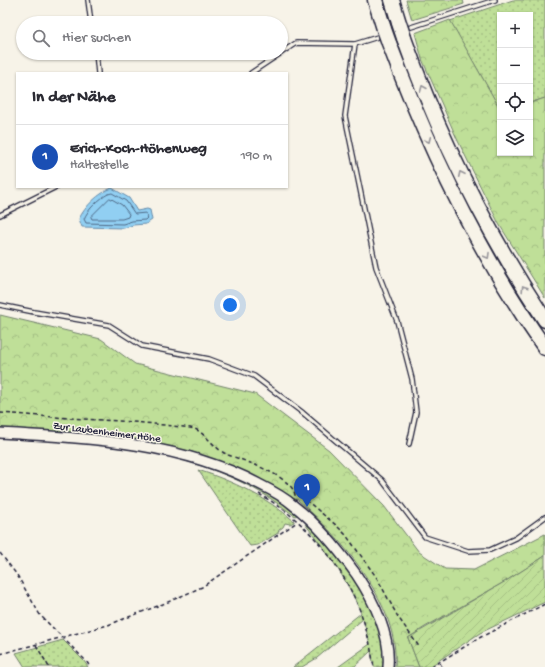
<!DOCTYPE html>
<html lang="de">
<head>
<meta charset="utf-8">
<style>
  body { margin:0; font-family:"Gochi Hand",sans-serif; background:#f7f7f7; color:#2b2b33 }
  .controls { position:absolute; right:12px; top:12px; display:grid; overflow:hidden; border-radius:0px; box-shadow:0 1px 3px #0004 }
  .controls button { width:36px; height:36px; display:grid; place-items:center; padding:0; border:0; border-bottom:1px solid #e1e1e2; background:#fff; color:#2b2b33; font:20px sans-serif }
  .you { position:absolute; left:230px; top:305px; width:14px; height:14px; margin:-10px; border:3px solid #fff; border-radius:50%; background:#1a73e8; box-shadow:0 0 0 6px #1a73e833 }
  .badge { display:grid; place-items:center; width:26px; height:26px; border-radius:50%; background:#22223b; color:#fff; font-size:13px; font-weight:700 }
  .pin { position:absolute; translate:-50% -33px; filter:drop-shadow(0 1px 2px #0008) }
  .pin::after { content:''; position:absolute; top:21px; width:14px; height:12px; background:inherit; clip-path:polygon(0 0,100% 0,50% 100%) }
  .list { margin:0; padding:0; list-style:none }
  h2 { display:flex; justify-content:space-between; align-items:center; height:52px; margin:0; padding:0 16px; font-size:17px }
  h2 small { font-size:13px; font-weight:400; color:#7c7c81 }
  .list li { display:grid; grid-template-columns:26px 1fr auto; gap:12px; align-items:center; box-sizing:border-box; height:64px; padding:0 16px; border-top:1px solid #e1e1e2 }
  .list b { display:block; font-size:15px; white-space:nowrap }
  .list p { margin:0; font-size:13px; white-space:nowrap; color:#7c7c81 }
  .list em { font-size:13px; font-style:normal; color:#7c7c81 }
  .icon { flex:none; width:22px; height:22px; fill:none; stroke:currentColor; stroke-width:2; stroke-linecap:round; stroke-linejoin:round }
  .map { position:relative; flex:none; width:545px; height:667px; overflow:hidden }
  .search { position:absolute; background:#fff; box-shadow:0 1px 3px #0004; left:16px; top:16px; width:272px; height:44px; display:flex; align-items:center; gap:10px; box-sizing:border-box; padding:0 14px; border-radius:22px; color:#7c7c81; font-size:15px }
  .panel { position:absolute; background:#fff; box-shadow:0 1px 3px #0004; left:16px; top:72px; width:272px; height:116px; border-radius:0px }
  .map>svg:first-child { display:block }
  .grass { fill:url(#grass-dots); stroke:#70806a }
  .forest { fill:url(#forest-crowns); stroke:#70806a }
  .garden { fill:url(#garden-furrows); stroke:#70806a }
  .water { fill:#91cff2; stroke:#658aa9 }
  .lines { fill:none; stroke-linecap:round; stroke-linejoin:round }
  .shore { stroke:#4e6784; stroke-width:1 }
  .service-casing { stroke:#22223b; stroke-width:6 }
  .tertiary-casing { stroke:#22223b; stroke-width:12 }
  .motorway-casing { stroke:#22223b; stroke-width:17 }
  .path { stroke:#22223b; stroke-width:1.5; stroke-dasharray:4 3; stroke-linecap:butt }
  .service { stroke:#f7f3e8; stroke-width:3.5 }
  .tertiary { stroke:#f7f3e8; stroke-width:9 }
  .motorway { stroke:#f7f3e8; stroke-width:14 }
  .motorway-bridge-casing { stroke:#22223b; stroke-width:17; stroke-linecap:butt }
  .motorway-bridge { stroke:#f7f3e8; stroke-width:14 }
  .oneway { stroke:#97959a }
  .labels { text-anchor:middle; stroke-width:3; stroke-linejoin:round; paint-order:stroke }
  .street-label { font-size:11px; fill:#22223b; stroke:#f7f3e8 }
</style>
</head>
<body>
<div class="map">
<svg width="545" height="667" viewBox="0 0 545 667">
  <defs>
    <pattern id="grass-dots" width="8" height="8" patternUnits="userSpaceOnUse"><rect width="8" height="8" fill="#bfdf98"/><path d="M2 2h.1M6 6h.1" fill="none" stroke="#a4bf84" stroke-width="1.8" stroke-linecap="round"/></pattern>
    <pattern id="forest-crowns" width="20" height="18" patternUnits="userSpaceOnUse"><rect width="20" height="18" fill="#bfdf98"/><path d="M2 6a3 3 0 1 1 6 0M12 15a3 3 0 1 1 6 0" fill="none" stroke="#a4bf84"/></pattern>
    <pattern id="garden-furrows" width="10" height="10" patternUnits="userSpaceOnUse"><rect width="10" height="10" fill="#bfdf98"/><path d="M-1 1l2-2M0 10L10 0M9 11l2-2" fill="none" stroke="#a4bf84"/></pattern>
  </defs>
  <rect width="100%" height="100%" fill="#f7f3e8"/>
  <filter id="ink" filterUnits="userSpaceOnUse"><feTurbulence type="fractalNoise" baseFrequency=".025" numOctaves="2"/><feDisplacementMap in="SourceGraphic" scale="8" xChannelSelector="R" yChannelSelector="G"/><feConvolveMatrix kernelMatrix="1 2 1 2 8 2 1 2 1" color-interpolation-filters="sRGB"/></filter>
  <g filter="url(#ink)">
    <g class="grass">
      <path d="M513 0H545V98L530 103V15H500V109L450 21Z"/>
      <path d="M103 444C176 451 236 468 295 512L297 515 295 516C285 509 276 502 265 495 236 477 200 464 167 456 147 451 127 449 106 446Z"/>
      <path d="M198 470C233 481 266 497 294 521V522L290 524 285 523 283 527 279 530 278 533 258 545 250 546Z"/>
      <path d="M305 524C310 526 316 533 321 538 350 566 389 624 383 667H374L371 651 354 667H338L370 644 363 619 317 658 302 667H293L361 613C348 580 327 552 305 524Z"/>
      <path d="M63 640 84 661 88 667H25L16 653Z"/>
    </g>
    <g class="forest">
      <path d="M406 0H463L464 4 412 20Z"/>
      <path d="M450 20 500 109V153H530V103L545 98V298L499 224 457 139 422 59 415 33Z"/>
      <path d="M0 315 101 339 135 364 255 394 329 450 384 506 419 552 445 569 474 570 545 534V556L506 581 425 627 408 638 419 667H395C400 605 342 539 298 500L292 498 230 465 189 451 142 442 0 430Z"/>
    </g>
    <path class="garden" d="M545 556V602L480 633 429 667H419L408 638 506 581Z"/>
    <path class="water" d="M112 188 129 198 137 211 147 209 150 210 152 220 146 224 133 225 124 228 82 227 79 219C85 206 99 193 112 188Z"/>
    <g class="lines">
      <g class="shore">
        <path d="M108 194 112 193 126 201 135 214 146 213 147 218 145 220 132 221 123 224 86 223 84 219C88 209 99 199 108 194Z"/>
        <path d="M110 198 122 205 129 214 128 217 122 219H92L91 217Z"/>
      </g>
      <defs>
        <g id="service">
          <path d="M88 0 91 23"/>
          <path d="M405 29 495 0"/>
          <path d="M355 44 345 116 376 267 397 321 412 379 416 412 409 444"/>
          <path d="M96 53 98 73"/>
          <path d="M251 73 296 43 355 44 384 35"/>
          <path d="M0 215 56 187"/>
          <path d="M0 305 34 312 109 325 142 346 209 359 254 376 303 413 382 480 425 537 468 551 490 550 516 538 545 517"/>
        </g>
        <path id="tertiary" d="M0 433C88 438 180 442 259 484 271 490 283 496 293 505 318 524 338 549 356 574 374 601 391 634 388 667"/>
        <g id="motorway">
          <path d="M375 0 384 29"/>
          <path d="M392 0 399 23"/>
          <path d="M404 38C439 137 487 232 545 320"/>
          <path d="M389 43C429 150 479 254 545 348"/>
        </g>
      </defs>
      <use href="#service" class="service-casing"/>
      <use href="#tertiary" class="tertiary-casing"/>
      <use href="#motorway" class="motorway-casing"/>
      <g class="path">
        <path d="M0 413C40 416 79 419 119 421 137 422 155 424 173 426 181 427 190 427 197 430 209 437 217 452 231 456 246 461 295 478 295 496"/>
        <path d="M295 491 337 526 346 535 377 578 398 617 420 648"/>
        <path d="M259 494C269 500 280 506 289 514 327 545 357 589 368 637 371 647 372 657 374 667"/>
        <path d="M0 553 17 575 40 615 87 662 90 667"/>
        <path d="M36 645 49 667"/>
        <path d="M0 654 108 625 168 602 202 587 297 522"/>
        <path d="M440 663 442 667"/>
        <path d="M431 667 481 637 545 604"/>
      </g>
      <use href="#service" class="service"/>
      <use href="#tertiary" class="tertiary"/>
      <use href="#motorway" class="motorway"/>
      <defs>
        <g id="motorway-bridge">
          <path d="M399 23 404 38"/>
          <path d="M384 29 389 43"/>
        </g>
      </defs>
      <use href="#motorway-bridge" class="motorway-bridge-casing"/>
      <use href="#motorway-bridge" class="motorway-bridge"/>
    </g>
    <defs><path id="oneway-chevron" d="M-2-3.5L2.5 0L-2 3.5" fill="none" stroke-width="1.6" stroke-linecap="round" stroke-linejoin="round"/></defs>
    <g class="oneway">
      <use href="#oneway-chevron" transform="translate(423 88) rotate(-113)"/>
      <use href="#oneway-chevron" transform="translate(428 140) rotate(66)"/>
      <use href="#oneway-chevron" transform="translate(461 174) rotate(-115)"/>
      <use href="#oneway-chevron" transform="translate(487 256) rotate(60)"/>
      <use href="#oneway-chevron" transform="translate(524 288) rotate(-123)"/>
    </g>
  </g>
  <g class="labels">
    <g class="street-label">
      <text transform="translate(107 431) rotate(7)" y="4">Zur Laubenheimer Höhe</text>
    </g>
  </g>
</svg>
<div class="controls">
<button>+</button>
<button>−</button>
<button><svg class="icon" aria-label="locate" viewBox="0 0 24 24"><circle cx="12" cy="12" r="6"/><path d="M12 2v4M12 18v4M2 12h4M18 12h4"/></svg></button>
<button><svg class="icon" aria-label="layers" viewBox="0 0 24 24"><path d="M12 4l9 5-9 5-9-5zM3 14l9 5 9-5"/></svg></button>
</div>
<div class="you"></div>
<div class="pin badge" style="left:307px;top:507px;background:#1a4fb4">1</div>
<div class="search"><svg class="icon" aria-label="search" viewBox="0 0 24 24"><circle cx="10" cy="10" r="6"/><path d="M15 15l6 6"/></svg>Hier suchen</div>
<section class="panel">
<h2>In der Nähe<small></small></h2>
<ul class="list">
<li><span class="badge" style="background:#1a4fb4">1</span><div><b>Erich-Koch-Höhenweg</b><p>Haltestelle</p></div><em>190 m</em></li>
</ul>
</section>
</div>
</body>
</html>
